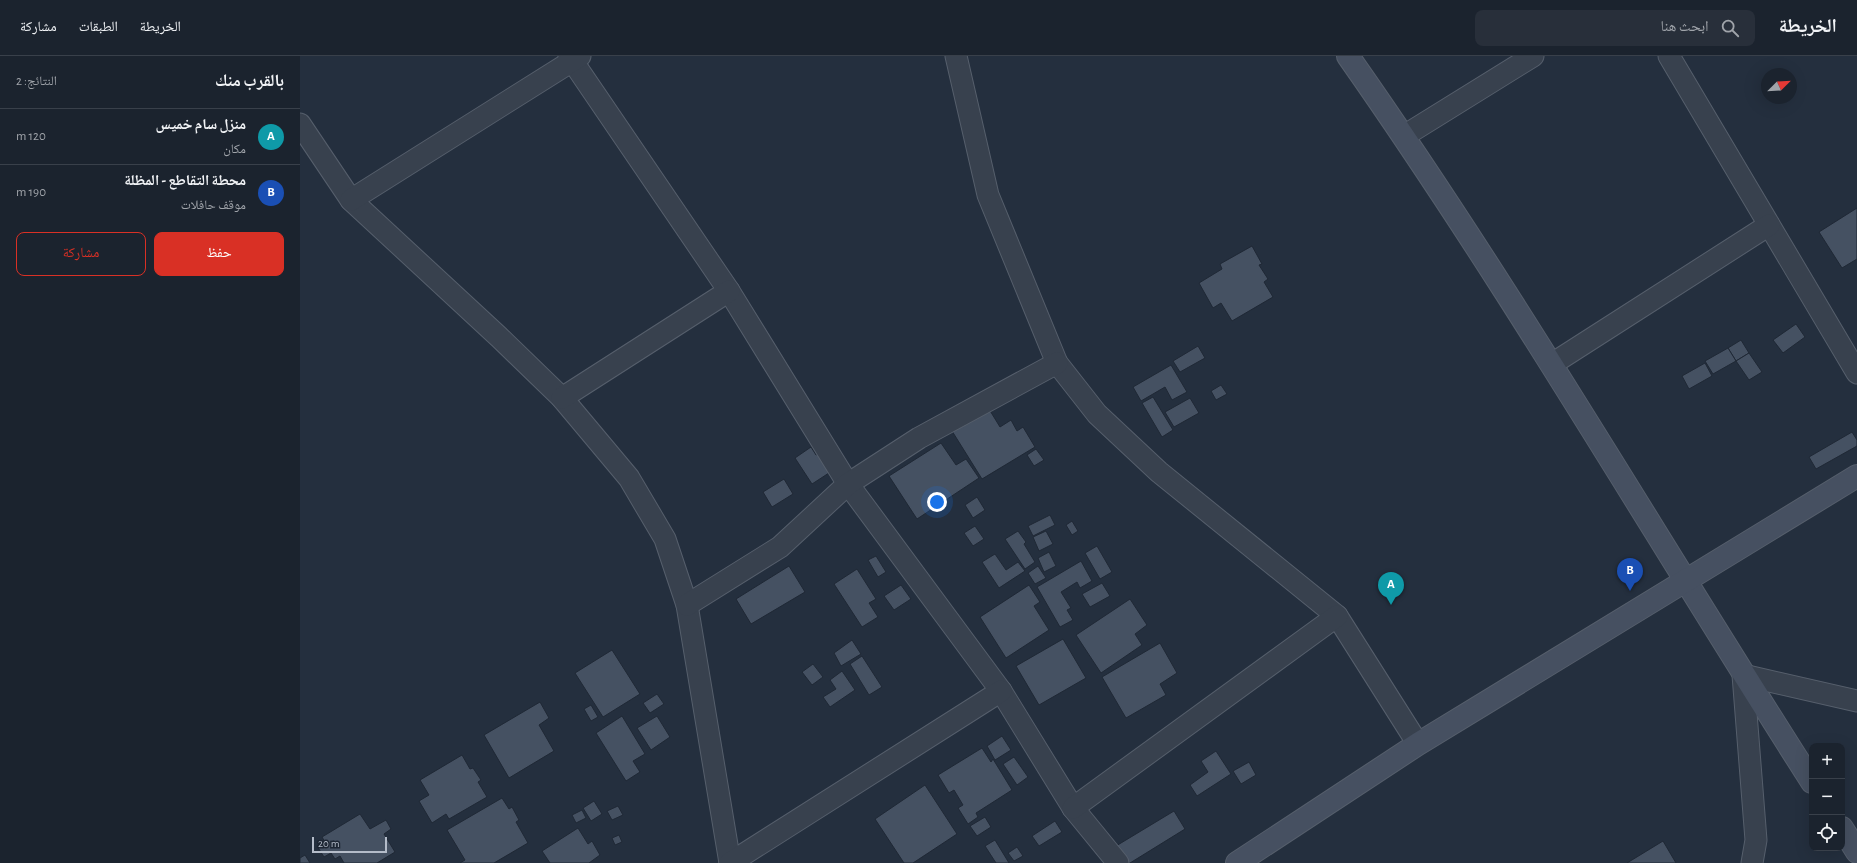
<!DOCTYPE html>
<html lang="ar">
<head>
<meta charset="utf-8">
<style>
  body { margin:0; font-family:"Alegreya Sans","Noto Naskh Arabic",sans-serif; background:#282f3a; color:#f1f3f6; direction:rtl }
  .controls { position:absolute; right:12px; bottom:12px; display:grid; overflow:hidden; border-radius:8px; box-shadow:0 4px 16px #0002 }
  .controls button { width:36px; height:36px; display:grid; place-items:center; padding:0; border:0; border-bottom:1px solid #39404a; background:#1b232e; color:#f1f3f6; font:20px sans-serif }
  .compass { position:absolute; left:1461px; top:12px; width:36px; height:36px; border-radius:50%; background:#1b232e; box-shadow:0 4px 16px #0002; rotate:66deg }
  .scale { position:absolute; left:12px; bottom:10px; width:75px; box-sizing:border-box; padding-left:4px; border:2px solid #b4bcc9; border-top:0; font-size:11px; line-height:14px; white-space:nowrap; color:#b4bcc9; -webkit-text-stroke:3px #1d2633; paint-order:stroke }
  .you { position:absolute; left:637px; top:446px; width:14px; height:14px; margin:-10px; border:3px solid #fff; border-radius:50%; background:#1a73e8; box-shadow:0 0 0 6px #1a73e833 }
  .badge { display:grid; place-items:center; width:26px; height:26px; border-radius:50%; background:#d93025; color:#fff; font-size:13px; font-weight:700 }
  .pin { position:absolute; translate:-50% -33px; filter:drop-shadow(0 1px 2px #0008) }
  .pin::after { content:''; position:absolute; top:21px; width:14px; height:12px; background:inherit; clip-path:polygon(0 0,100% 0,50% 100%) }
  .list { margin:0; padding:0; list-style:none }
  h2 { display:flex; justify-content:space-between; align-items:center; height:52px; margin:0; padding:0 16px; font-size:17px }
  h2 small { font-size:13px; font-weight:400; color:#a0a4aa }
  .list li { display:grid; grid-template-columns:26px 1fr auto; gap:12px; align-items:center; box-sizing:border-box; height:56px; padding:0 16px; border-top:1px solid #39404a }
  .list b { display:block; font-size:15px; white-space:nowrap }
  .list p { margin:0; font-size:13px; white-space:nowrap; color:#a0a4aa }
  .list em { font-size:13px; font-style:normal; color:#a0a4aa }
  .actions { display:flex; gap:8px; padding:12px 16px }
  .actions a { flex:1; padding:9px 0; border:1px solid #d93025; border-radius:8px; text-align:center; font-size:14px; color:#d93025 }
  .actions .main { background:#d93025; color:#fff }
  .icon { flex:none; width:22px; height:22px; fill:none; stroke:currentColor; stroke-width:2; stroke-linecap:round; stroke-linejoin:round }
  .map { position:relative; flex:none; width:1557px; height:807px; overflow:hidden; direction:ltr }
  header { display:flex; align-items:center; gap:24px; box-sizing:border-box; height:56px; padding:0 20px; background:#1b232e; border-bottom:1px solid #39404a }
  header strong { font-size:19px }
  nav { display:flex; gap:22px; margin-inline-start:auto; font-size:14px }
  .search { width:280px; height:36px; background:#282f3a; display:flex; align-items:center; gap:10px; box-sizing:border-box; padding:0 14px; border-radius:8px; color:#a0a4aa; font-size:15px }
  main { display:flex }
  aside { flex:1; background:#1b232e }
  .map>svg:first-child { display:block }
  .building { fill:#455162; stroke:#1f2835 }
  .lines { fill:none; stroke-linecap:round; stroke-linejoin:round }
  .street-casing { stroke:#565f6c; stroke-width:23 }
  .secondary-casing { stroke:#565f6c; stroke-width:24 }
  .street { stroke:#38414e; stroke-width:21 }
  .secondary { stroke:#465061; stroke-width:22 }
</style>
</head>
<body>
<header>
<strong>الخريطة</strong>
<div class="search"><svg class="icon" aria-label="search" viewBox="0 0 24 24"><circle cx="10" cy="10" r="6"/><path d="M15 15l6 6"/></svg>ابحث هنا</div>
<nav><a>الخريطة</a><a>الطبقات</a><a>مشاركة</a></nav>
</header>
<main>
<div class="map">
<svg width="1557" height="807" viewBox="0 0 1557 807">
  <rect width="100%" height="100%" fill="#242f3e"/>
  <g class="building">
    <path d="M1557 152V203L1542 212 1519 176Z"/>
    <path d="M952 190 962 208 959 209 968 223 964 226 973 241 932 265 921 247 913 252 899 227 922 213 920 208Z"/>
    <path d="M1496 268 1505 281 1483 297 1473 284Z"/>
    <path d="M1441 284 1449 297 1436 305 1428 292Z"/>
    <path d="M898 290 905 302 880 316 873 305Z"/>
    <path d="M1428 292 1436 305 1413 318 1405 305Z"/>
    <path d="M1449 297 1462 316 1449 324 1436 305Z"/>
    <path d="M1405 307 1412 320 1389 333 1382 320Z"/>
    <path d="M871 309 887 336 872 344 865 331 841 345 833 331Z"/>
    <path d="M921 329 927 338 916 344 911 335Z"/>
    <path d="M853 341 873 374 862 381 842 347Z"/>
    <path d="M890 342 899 357 874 371 865 356Z"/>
    <path d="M689 353 700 371 711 364 717 375 723 371 735 391 682 423 652 375Z"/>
    <path d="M1552 376 1557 384V390L1516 413 1509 401Z"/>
    <path d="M641 387 656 409 666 403 679 422 617 463 589 420Z"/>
    <path d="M511 391 516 399 520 397 532 415 512 428 495 402Z"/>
    <path d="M736 393 744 404 734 410 727 399Z"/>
    <path d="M484 423 493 438 472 451 463 436Z"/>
    <path d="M677 441 685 454 673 462 665 449Z"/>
    <path d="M750 459 755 469 733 480 728 470Z"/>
    <path d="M772 465 778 475 772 479 766 469Z"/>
    <path d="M675 470 684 483 673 490 664 477Z"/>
    <path d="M718 475 726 486 724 488 735 506 725 513 705 483Z"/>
    <path d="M746 475 753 488 739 495 733 481Z"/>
    <path d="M797 490 812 516 800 523 785 497Z"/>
    <path d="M749 496 756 510 744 516 738 502Z"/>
    <path d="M695 498 706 514 718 506 725 515 699 532 682 506Z"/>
    <path d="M576 500 586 516 578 521 568 504Z"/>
    <path d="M781 505 792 525 780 532 777 526 761 536 771 552 767 554 773 564 760 571 737 531Z"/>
    <path d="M489 510 505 536 451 568 436 543Z"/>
    <path d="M738 510 746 522 735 528 728 517Z"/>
    <path d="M557 513 576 543 569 547 578 561 562 571 534 528Z"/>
    <path d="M802 527 810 540 790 551 782 538Z"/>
    <path d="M601 529 611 543 594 554 584 540Z"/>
    <path d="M729 529 740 546 734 550 749 574 706 602 680 561Z"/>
    <path d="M830 543 847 569 835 578 842 589 801 617 776 579Z"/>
    <path d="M763 583 786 622 739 649 716 610Z"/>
    <path d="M552 584 561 598 541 610 534 597Z"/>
    <path d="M860 587 877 617 860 628 866 639 826 662 802 621Z"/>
    <path d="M312 594 340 638 303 661 275 617Z"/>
    <path d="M562 600 582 631 569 639 550 608Z"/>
    <path d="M513 608 523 621 512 629 502 616Z"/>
    <path d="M542 615 555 634 530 651 523 641 536 633 530 624Z"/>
    <path d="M357 638 364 648 350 657 343 647Z"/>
    <path d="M240 646 249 662 239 669 254 695 209 722 184 679Z"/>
    <path d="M291 649 298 661 291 665 284 653Z"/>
    <path d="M322 660 345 698 333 705 340 716 326 725 296 677Z"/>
    <path d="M357 660 370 681 351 694 337 672Z"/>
    <path d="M702 680 711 694 695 704 687 690Z"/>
    <path d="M682 692 691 706 693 703 712 734 676 757 678 761 668 768 658 752 663 749 654 734 649 737 638 719Z"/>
    <path d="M916 695 931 718 897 740 890 729 908 716 901 705Z"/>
    <path d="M162 699 170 713 173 712 181 724 178 726 187 741 149 763 146 758 132 767 119 745 129 739 120 724Z"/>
    <path d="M714 701 728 721 717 729 703 708Z"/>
    <path d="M949 706 956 719 941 728 933 715Z"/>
    <path d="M625 729 657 778 613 807H604L575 763Z"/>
    <path d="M202 742 209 753 212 751 219 764 216 766 228 787 194 807H160L165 804 147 774Z"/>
    <path d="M294 745 302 758 291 765 283 752Z"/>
    <path d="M318 750 323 759 312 764 307 755Z"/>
    <path d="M282 754 286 762 276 767 272 759Z"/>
    <path d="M874 755 885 773 830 807H826L816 790Z"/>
    <path d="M60 758 70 773 86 764 91 773 84 778 95 796 77 807H44L40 800 35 803 31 797 24 801 17 790 25 786 22 781Z"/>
    <path d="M685 761 691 771 677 780 670 770Z"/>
    <path d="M755 765 762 776 739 790 732 780Z"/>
    <path d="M278 772 288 788 292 785 300 799 289 807H250L242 795Z"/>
    <path d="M319 779 322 786 315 789 312 782Z"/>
    <path d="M695 784 709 807H696L685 790Z"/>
    <path d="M1363 785 1376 807H1327Z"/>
    <path d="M717 791 723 800 714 805 708 797Z"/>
    <path d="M5 799 10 807H0V802Z"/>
  </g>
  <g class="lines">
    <defs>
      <g id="street">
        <path d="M269 0 429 235 548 428 701 635 773 752 818 807"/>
        <path d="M656 0 688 139 757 307 797 358 859 416 1037 560 1118 688"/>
        <path d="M1369 0 1557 317"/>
        <path d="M0 68 51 144 199 281 262 342 329 422 365 483 387 549 430 807"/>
        <path d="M1104 80 1233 0"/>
        <path d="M51 144 280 0"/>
        <path d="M1252 308 1469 169"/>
        <path d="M262 342 429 235"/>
        <path d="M387 549 480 491 548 428 619 382 757 307"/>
        <path d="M773 752 1037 560"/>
        <path d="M430 807 701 635"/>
        <path d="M1452 807 1456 784 1443 619 1557 645"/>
      </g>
      <g id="secondary">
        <path d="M1048 0C1213 235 1357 484 1512 726"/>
        <path d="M1542 772 1557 796"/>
        <path d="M937 807 1118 688 1557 420"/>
      </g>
    </defs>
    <use href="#street" class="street-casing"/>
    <use href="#secondary" class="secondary-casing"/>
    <use href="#street" class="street"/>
    <use href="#secondary" class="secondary"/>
  </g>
</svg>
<div class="controls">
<button>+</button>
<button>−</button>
<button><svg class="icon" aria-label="locate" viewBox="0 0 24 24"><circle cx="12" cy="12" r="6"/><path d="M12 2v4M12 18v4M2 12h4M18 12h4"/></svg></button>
</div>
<svg class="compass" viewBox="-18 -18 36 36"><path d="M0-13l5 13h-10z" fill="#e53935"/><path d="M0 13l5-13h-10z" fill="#a0a4aa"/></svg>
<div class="scale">20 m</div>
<div class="you"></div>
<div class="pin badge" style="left:1091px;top:549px;background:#0f9aa8">A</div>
<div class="pin badge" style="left:1330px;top:535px;background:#1a4fb4">B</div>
</div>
<aside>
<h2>بالقرب منك<small>النتائج: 2</small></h2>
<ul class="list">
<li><span class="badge" style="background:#0f9aa8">A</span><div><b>منزل سام خميس</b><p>مكان</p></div><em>120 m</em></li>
<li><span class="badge" style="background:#1a4fb4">B</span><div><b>محطة التقاطع - المظلة</b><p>موقف حافلات</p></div><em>190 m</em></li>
</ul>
<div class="actions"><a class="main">حفظ</a><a>مشاركة</a></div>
</aside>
</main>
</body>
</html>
